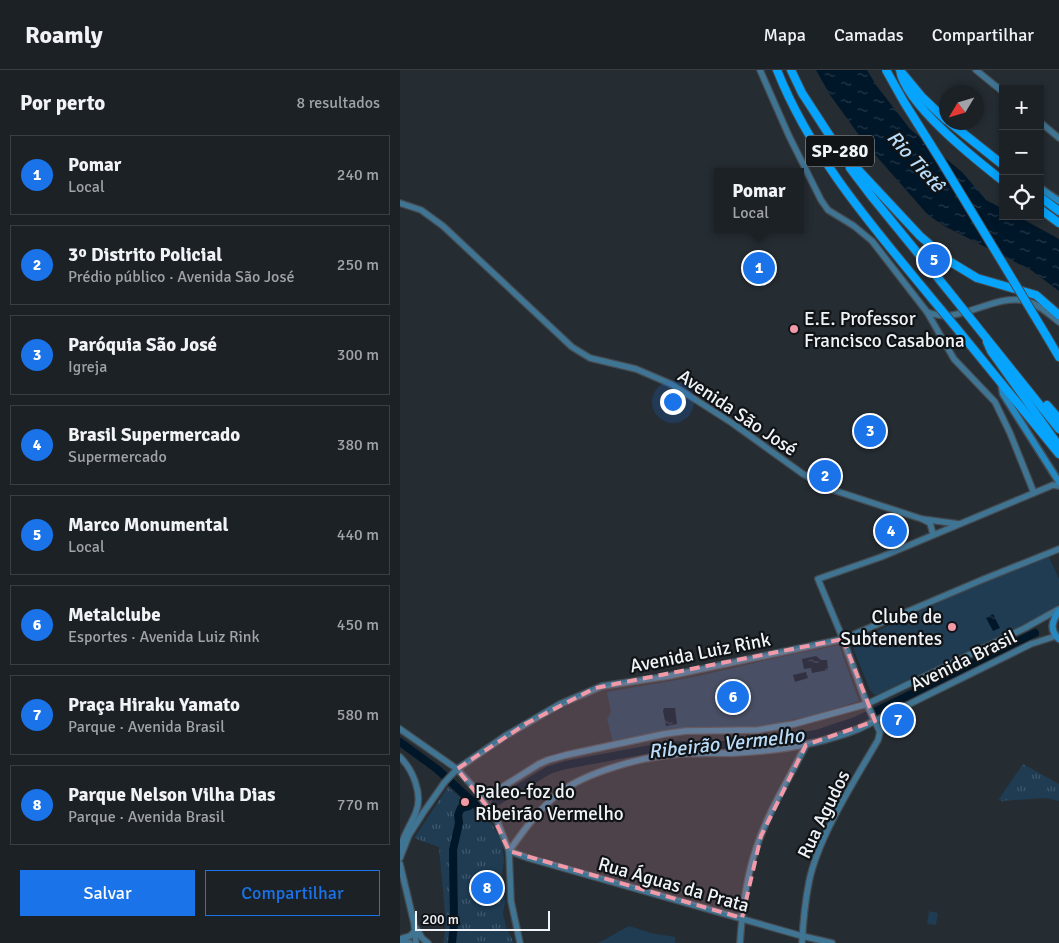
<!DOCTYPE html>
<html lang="pt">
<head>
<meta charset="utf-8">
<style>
  body { margin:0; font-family:Signika,sans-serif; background:#292e32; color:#f1f3f6 }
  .controls { position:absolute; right:15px; top:15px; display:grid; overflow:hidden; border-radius:0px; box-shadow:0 2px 8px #0003 }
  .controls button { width:45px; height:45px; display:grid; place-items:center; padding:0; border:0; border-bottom:1px solid #3a3e43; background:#1c2126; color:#f1f3f6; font:25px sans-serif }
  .compass { position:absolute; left:539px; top:15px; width:45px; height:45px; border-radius:50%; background:#1c2126; box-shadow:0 2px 8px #0003; rotate:232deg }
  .scale { position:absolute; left:15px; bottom:12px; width:135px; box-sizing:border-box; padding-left:5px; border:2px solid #f0f4f8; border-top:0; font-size:14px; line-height:18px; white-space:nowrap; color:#f0f4f8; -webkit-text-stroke:4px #111417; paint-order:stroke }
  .you { position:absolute; left:272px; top:331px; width:18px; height:18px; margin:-12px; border:4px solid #fff; border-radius:50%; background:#1a73e8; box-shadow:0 0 0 8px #1a73e833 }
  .badge { display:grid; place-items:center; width:32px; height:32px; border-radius:50%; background:#1a73e8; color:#fff; font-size:16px; font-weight:700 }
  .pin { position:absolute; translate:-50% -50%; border:2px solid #fff; box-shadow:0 1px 5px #0006 }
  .popup { position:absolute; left:314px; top:98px; width:90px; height:65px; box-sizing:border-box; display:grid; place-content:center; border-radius:0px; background:#1c2126; filter:drop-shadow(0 1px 4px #0005); font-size:16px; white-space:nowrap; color:#a0a3a7 }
  .popup b { font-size:19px; color:#f1f3f6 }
  .popup::after { content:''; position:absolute; left:50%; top:100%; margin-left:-10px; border:10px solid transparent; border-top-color:#1c2126 }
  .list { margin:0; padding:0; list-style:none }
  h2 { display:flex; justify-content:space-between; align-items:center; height:65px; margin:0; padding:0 20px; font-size:21px }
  h2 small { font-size:16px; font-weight:400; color:#a0a3a7 }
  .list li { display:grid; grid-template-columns:32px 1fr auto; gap:15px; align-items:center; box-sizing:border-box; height:80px; margin:0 10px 10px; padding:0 10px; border:1px solid #3a3e43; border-radius:0px }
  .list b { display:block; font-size:19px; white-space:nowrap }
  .list p { margin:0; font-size:16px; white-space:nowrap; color:#a0a3a7 }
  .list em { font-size:16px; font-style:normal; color:#a0a3a7 }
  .actions { display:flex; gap:10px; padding:15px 20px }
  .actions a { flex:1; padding:11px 0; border:1px solid #1a73e8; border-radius:0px; text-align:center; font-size:18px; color:#1a73e8 }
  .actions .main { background:#1a73e8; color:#fff }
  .icon { flex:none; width:28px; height:28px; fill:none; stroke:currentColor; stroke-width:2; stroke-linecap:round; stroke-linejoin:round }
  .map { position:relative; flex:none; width:659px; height:873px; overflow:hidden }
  header { display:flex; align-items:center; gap:30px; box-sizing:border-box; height:70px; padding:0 25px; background:#1c2126; border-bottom:1px solid #3a3e43 }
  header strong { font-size:24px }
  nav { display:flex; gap:28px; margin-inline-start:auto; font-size:18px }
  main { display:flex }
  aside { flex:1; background:#1c2126 }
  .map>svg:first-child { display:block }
  .grass { fill:url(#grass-tufts) }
  .pitch { fill:#1f3c53 }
  .water { fill:url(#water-ripples) }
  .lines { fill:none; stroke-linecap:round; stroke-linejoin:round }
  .river { stroke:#001729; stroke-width:8 }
  .secondary-casing { stroke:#444a4f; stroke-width:8 }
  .primary-casing { stroke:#444a4f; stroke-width:9 }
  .highway-casing { stroke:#444a4f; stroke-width:10 }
  .secondary { stroke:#3f7493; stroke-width:5.5 }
  .primary { stroke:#2688c0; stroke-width:6 }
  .highway { stroke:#06a4fc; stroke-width:8 }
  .highway-bridge-casing { stroke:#444a4f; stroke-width:10; stroke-linecap:butt }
  .highway-bridge { stroke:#06a4fc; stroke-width:8 }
  .marked { fill:#f39aa9; fill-opacity:0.2; stroke:#f39aa9; stroke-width:4; stroke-dasharray:10 6; stroke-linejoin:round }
  .poi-dot { fill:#f39aa9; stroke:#111417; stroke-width:2 }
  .labels { text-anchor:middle; stroke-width:4.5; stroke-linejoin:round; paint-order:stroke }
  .shield { fill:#111417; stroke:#adb1b4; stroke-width:1 }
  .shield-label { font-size:18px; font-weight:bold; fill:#f0f4f8 }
  .poi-label { font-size:19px; fill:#f0f4f8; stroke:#111417; text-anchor:start }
  .street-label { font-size:19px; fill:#f0f4f8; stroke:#111417 }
  .water-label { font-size:20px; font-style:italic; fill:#badcf9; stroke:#111417 }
</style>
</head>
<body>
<header>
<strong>Roamly</strong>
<nav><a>Mapa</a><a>Camadas</a><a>Compartilhar</a></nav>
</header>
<main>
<aside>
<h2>Por perto<small>8 resultados</small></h2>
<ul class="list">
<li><span class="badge">1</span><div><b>Pomar</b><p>Local</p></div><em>240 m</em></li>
<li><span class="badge">2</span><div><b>3º Distrito Policial</b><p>Prédio público · Avenida São José</p></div><em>250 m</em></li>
<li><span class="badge">3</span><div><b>Paróquia São José</b><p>Igreja</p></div><em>300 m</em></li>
<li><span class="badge">4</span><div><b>Brasil Supermercado</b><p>Supermercado</p></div><em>380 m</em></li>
<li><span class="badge">5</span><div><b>Marco Monumental</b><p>Local</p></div><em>440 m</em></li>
<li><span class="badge">6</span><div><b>Metalclube</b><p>Esportes · Avenida Luiz Rink</p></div><em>450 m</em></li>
<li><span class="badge">7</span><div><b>Praça Hiraku Yamato</b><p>Parque · Avenida Brasil</p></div><em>580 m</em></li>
<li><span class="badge">8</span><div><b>Parque Nelson Vilha Dias</b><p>Parque · Avenida Brasil</p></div><em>770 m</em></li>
</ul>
<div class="actions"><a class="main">Salvar</a><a>Compartilhar</a></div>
</aside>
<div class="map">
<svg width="659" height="873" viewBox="0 0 659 873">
  <defs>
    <pattern id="grass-tufts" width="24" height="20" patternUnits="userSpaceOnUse" patternTransform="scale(1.25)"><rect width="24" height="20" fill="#1f3c53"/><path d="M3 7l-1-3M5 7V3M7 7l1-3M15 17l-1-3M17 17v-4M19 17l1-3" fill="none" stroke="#40596c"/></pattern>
    <pattern id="water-ripples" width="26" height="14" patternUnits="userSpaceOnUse" patternTransform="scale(1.25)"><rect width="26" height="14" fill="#001729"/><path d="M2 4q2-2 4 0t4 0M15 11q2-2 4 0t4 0" fill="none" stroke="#263949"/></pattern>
  </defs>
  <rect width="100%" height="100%" fill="#252c32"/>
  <g class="grass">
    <path d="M511 637 515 647 513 652C503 658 494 661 483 661L478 654 480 650Z"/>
    <path d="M623 694 659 714V731L646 728 600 731 599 729Z"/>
    <path d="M48 717 75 740 84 741 101 770 104 789 102 805 105 832 103 843 106 857 114 873H43L46 855 39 777 14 768Z"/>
  </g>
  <g class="pitch">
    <path d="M649 487 659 509V534L640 547 486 623 475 625 470 620 453 578V572L566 520Z"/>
    <path d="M439 575 459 631 415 645 358 657 265 660 213 672 207 649 211 642 207 622 294 607 389 585Z"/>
    <path d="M529 841 538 843 536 855 527 854Z"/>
    <path d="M229 856 251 863 275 867V873H198Z"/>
  </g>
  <g class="water">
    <path d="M416 0H467L476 15 510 59 562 102 586 130 603 139V146H617L659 169V221L631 200 546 157 528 145 464 72 430 25Z"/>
    <path d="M593 544 600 558 593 561 586 548Z"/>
    <path d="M416 586 421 590H427L428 600 412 603 411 598 404 599 402 589Z"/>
    <path d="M406 602 408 608 395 612 393 605Z"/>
    <path d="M264 638H275L277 654 266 656 263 641Z"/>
  </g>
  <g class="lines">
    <g class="river">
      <path d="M0 672 37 699 77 736"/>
      <path d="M96 732 149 700 166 695 272 675H348L416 664 455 651 495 632 635 563"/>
      <path d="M52 873 54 854 53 780 59 753 58 745 61 738 69 736 71 731"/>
    </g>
    <defs>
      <g id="secondary">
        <path d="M360 0 389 66 421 130 428 140 454 156 472 171 527 242 554 289 595 332 610 363 634 423"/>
        <path d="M576 0 603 22"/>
        <path d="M640 52 659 68"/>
        <path d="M0 133 21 140 43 156 172 277 190 288 236 299 271 314 332 353 403 404 433 420 522 449 559 454"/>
        <path d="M527 242C560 256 592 223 626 231 638 234 649 244 659 252"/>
        <path d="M524 450 530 453 533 464"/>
        <path d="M0 659 57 699 74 718 97 751 109 781 111 831 120 873"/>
        <path d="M0 687C13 700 23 724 16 742 11 755 3 765 0 779"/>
        <path d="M83 729 139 694 148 690 166 685 264 664 286 661 358 660 375 657 394 654 467 634 625 558 659 539"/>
        <path d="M109 781C124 760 139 739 159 723 185 703 238 688 270 685 292 682 314 684 335 683 377 681 419 675 459 659L631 574 656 566"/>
        <path d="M109 781 128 788 402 866 432 873"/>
        <path d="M0 788 9 765 23 743 44 713 57 699 105 666 160 634 202 616 268 606 443 569 584 509 659 479"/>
        <path d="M0 794 14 853 16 873"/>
        <path d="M16 858 22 868 28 873"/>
        <path d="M0 869 10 866 15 861"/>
        <path d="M0 870 10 873"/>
        <path d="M340 873C342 841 346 809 356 779 368 742 389 709 406 675"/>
        <path d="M402 873C403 853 405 832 409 812 418 767 455 710 478 670L480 662 467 634 443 569 418 509 481 487 653 415 659 416"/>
      </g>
      <g id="primary">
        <path d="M640 118 659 131"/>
        <path d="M601 312 603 324 659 412"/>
        <path d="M659 541C652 551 649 560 659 569"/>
      </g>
      <g id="highway">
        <path d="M377 0C412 88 474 158 533 230"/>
        <path d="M391 0 402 23 439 80"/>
        <path d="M500 0C505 34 575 89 603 111"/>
        <path d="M503 4 522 27 546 50"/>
        <path d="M549 52 603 95"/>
        <path d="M436 76 520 166 549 191 577 208 636 225 659 245"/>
        <path d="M450 98 472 127 547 219"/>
        <path d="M640 127 659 141"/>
        <path d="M640 139 659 153"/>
        <path d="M575 254 659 359"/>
        <path d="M558 260 659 384"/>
        <path d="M646 265 659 287"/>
        <path d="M587 272 591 281 659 376"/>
        <path d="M647 335 659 349"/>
      </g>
    </defs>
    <use href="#secondary" class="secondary-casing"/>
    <use href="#primary" class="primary-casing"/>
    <use href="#highway" class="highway-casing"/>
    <use href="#secondary" class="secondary"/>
    <use href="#primary" class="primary"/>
    <use href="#highway" class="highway"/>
    <defs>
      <g id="highway-bridge">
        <path d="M486 0 504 32 541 91 646 265"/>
        <path d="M547 219 575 254"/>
        <path d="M533 230 558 260"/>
      </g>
    </defs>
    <use href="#highway-bridge" class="highway-bridge-casing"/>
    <use href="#highway-bridge" class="highway-bridge"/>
  </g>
  <path class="marked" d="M443 569 475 651 406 675 361 766 342 848 109 781 90 740 57 699 127 653 195 618Z"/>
  <g class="poi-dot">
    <circle cx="394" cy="259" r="5"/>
    <circle cx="552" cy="557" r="5"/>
    <circle cx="65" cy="732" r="5"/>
  </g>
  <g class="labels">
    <rect class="shield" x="406" y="65.5" width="68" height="31" rx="4"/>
    <g class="shield-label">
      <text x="440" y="87">SP-280</text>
    </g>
    <g class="poi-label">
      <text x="404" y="255">E.E. Professor<tspan x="404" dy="22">Francisco Casabona</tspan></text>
      <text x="542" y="553" text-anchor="end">Clube de<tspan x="542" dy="22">Subtenentes</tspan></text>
      <text x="75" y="728">Paleo-foz do<tspan x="75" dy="22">Ribeirão Vermelho</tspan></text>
    </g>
    <g class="street-label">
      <text transform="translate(338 342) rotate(34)" y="7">Avenida São José</text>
      <text transform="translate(300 582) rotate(-11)" y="7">Avenida Luiz Rink</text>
      <text transform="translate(563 590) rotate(-26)" y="7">Avenida Brasil</text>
      <text transform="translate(423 744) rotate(-64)" y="7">Rua Agudos</text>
      <text transform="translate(274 814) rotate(16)" y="7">Rua Águas da Prata</text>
    </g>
    <g class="water-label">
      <text transform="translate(516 91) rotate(48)" y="7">Rio Tietê</text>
      <text transform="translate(326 673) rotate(-6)" y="7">Ribeirão Vermelho</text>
    </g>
  </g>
</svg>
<div class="controls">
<button>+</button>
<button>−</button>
<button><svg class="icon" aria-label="locate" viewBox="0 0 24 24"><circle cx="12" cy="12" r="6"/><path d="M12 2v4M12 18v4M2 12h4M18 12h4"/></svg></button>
</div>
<svg class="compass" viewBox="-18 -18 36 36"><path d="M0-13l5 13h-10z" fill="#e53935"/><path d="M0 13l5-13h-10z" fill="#a0a3a7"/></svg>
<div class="scale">200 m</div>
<div class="you"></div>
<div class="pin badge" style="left:359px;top:198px">1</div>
<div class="popup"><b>Pomar</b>Local</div>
<div class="pin badge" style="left:425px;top:406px">2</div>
<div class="pin badge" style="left:470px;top:361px">3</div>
<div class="pin badge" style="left:491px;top:461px">4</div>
<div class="pin badge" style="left:534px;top:190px">5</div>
<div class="pin badge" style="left:333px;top:627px">6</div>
<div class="pin badge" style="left:498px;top:650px">7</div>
<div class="pin badge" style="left:87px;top:818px">8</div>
</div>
</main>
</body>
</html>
